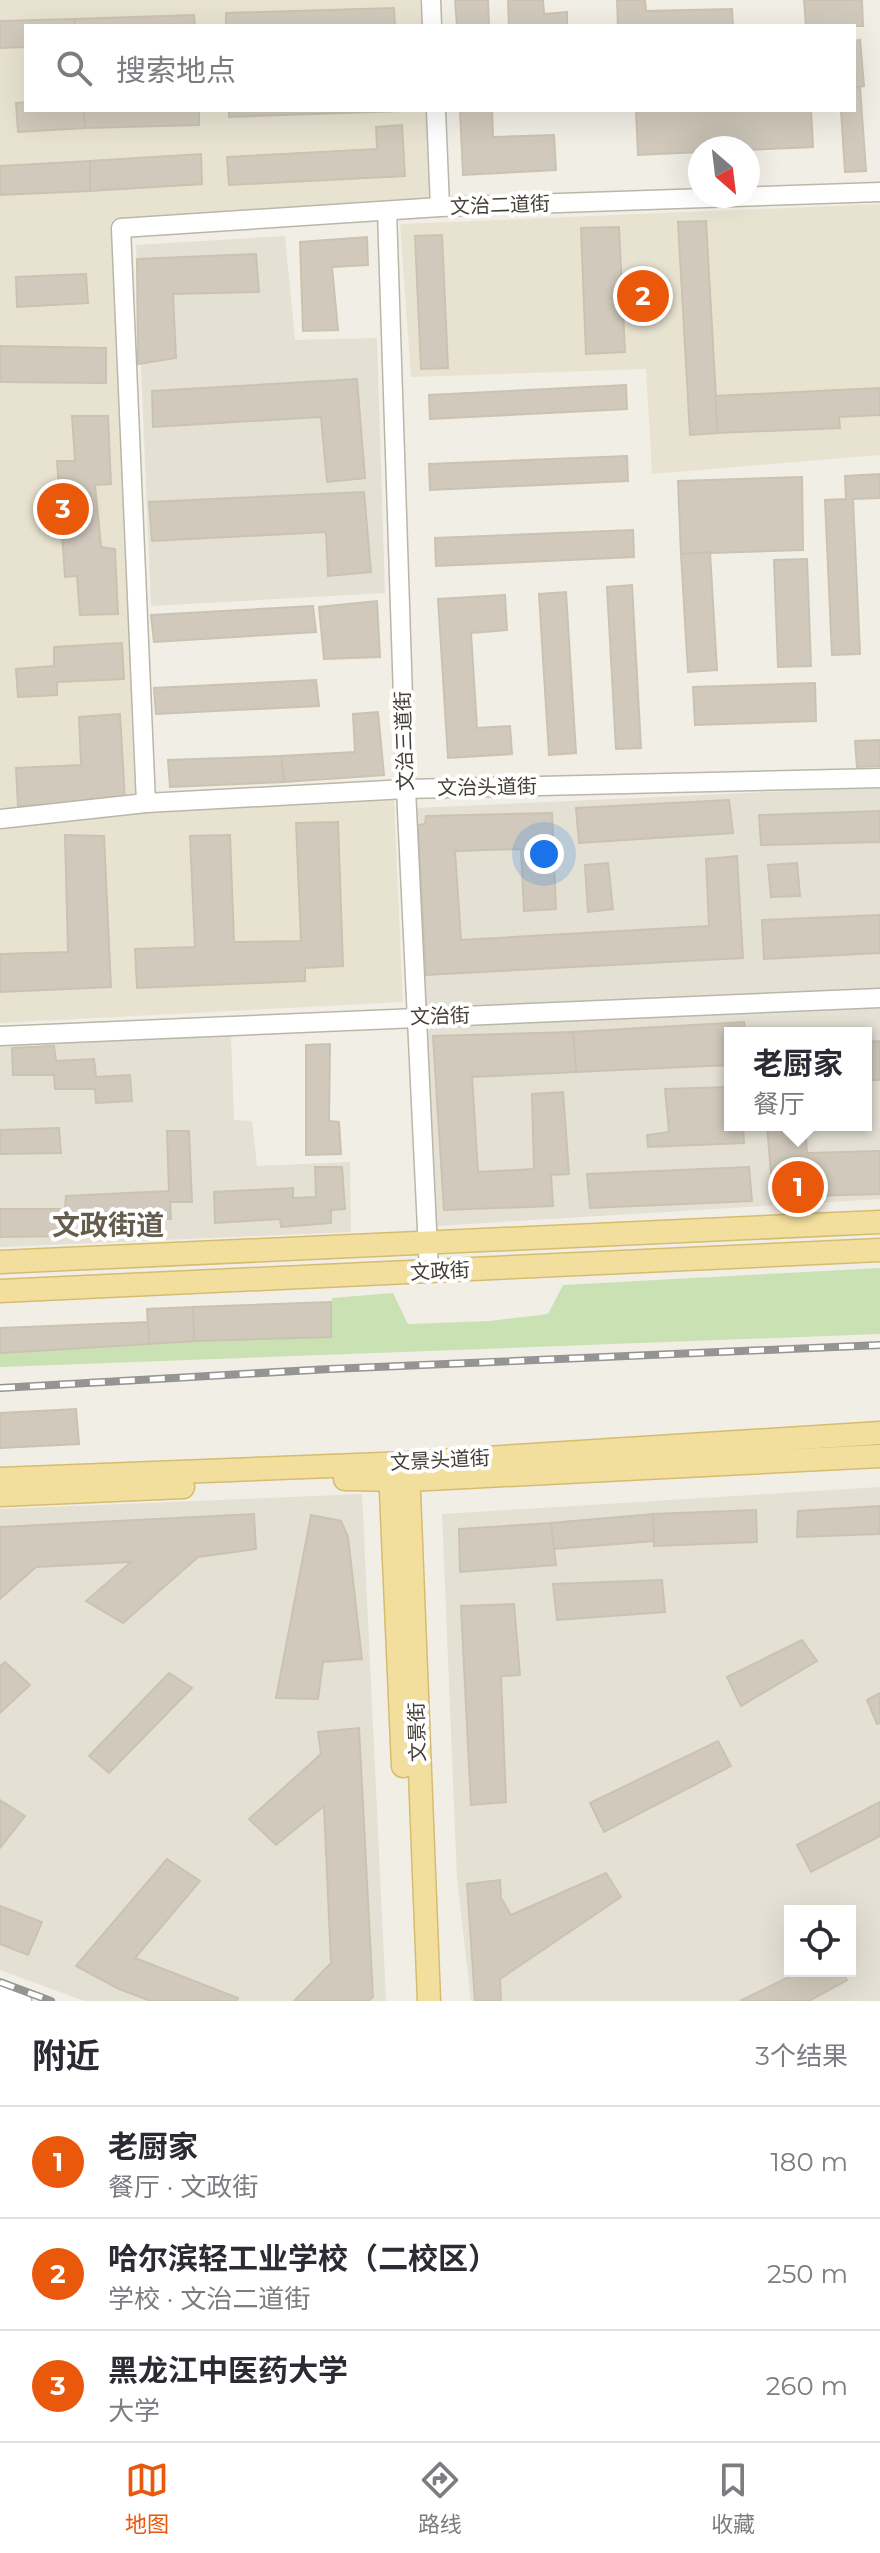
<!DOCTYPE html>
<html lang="zh">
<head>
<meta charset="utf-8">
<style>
  body { margin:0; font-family:Montserrat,"Noto Sans SC",sans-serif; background:#f2f2f3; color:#2b2b33 }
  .controls { position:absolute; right:24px; bottom:24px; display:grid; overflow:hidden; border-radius:0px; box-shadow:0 8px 32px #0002 }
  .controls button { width:72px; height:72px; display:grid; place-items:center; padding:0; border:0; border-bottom:2px solid #e1e1e2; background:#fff; color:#2b2b33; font:40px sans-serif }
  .compass { position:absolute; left:688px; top:136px; width:72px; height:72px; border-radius:50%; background:#fff; box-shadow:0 8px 32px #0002; rotate:152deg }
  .you { position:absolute; left:544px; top:854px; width:28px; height:28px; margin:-20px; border:6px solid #fff; border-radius:50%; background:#1a73e8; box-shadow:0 0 0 12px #1a73e833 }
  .badge { display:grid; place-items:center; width:52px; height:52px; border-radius:50%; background:#ea580c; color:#fff; font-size:26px; font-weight:700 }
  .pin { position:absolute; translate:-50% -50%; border:4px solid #fff; box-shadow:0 2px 8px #0006 }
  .popup { position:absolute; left:724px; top:1027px; width:148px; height:104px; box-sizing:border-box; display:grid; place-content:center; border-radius:0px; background:#fff; filter:drop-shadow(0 2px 6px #0005); font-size:26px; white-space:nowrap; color:#7c7c81 }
  .popup b { font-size:30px; color:#2b2b33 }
  .popup::after { content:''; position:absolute; left:50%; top:100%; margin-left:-16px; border:16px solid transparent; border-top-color:#fff }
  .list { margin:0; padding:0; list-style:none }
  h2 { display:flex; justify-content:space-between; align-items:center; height:104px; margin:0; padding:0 32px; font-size:34px }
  h2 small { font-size:26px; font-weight:400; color:#7c7c81 }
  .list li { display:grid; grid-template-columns:52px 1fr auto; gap:24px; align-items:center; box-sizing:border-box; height:112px; padding:0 32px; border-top:2px solid #e1e1e2 }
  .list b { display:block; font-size:30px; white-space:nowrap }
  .list p { margin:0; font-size:26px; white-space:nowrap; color:#7c7c81 }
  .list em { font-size:26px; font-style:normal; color:#7c7c81 }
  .icon { flex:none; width:44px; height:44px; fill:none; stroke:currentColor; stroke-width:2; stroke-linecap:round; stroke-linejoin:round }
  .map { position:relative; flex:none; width:880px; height:2001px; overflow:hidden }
  .search { position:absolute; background:#fff; box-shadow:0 8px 32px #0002; left:24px; right:24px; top:24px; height:88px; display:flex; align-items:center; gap:20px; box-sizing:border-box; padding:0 28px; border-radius:0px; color:#7c7c81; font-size:30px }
  .sheet { height:440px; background:#fff }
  nav { display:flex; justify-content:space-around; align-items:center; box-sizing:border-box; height:112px; border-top:2px solid #e1e1e2; background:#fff; font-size:22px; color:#7c7c81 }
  nav a { display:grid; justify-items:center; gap:4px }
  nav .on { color:#ea580c }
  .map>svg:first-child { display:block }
  .residential { fill:#e4e0d4; fill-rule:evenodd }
  .education { fill:#e8e3d1 }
  .green { fill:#cae1b3 }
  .building { fill:#d1cabc; stroke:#cbc2b1; stroke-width:2 }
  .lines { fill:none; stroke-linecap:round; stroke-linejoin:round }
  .minor-casing { stroke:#bbb6a9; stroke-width:21 }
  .major-casing { stroke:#d6bc6f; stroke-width:25 }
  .minor { stroke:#fff; stroke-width:18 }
  .major { stroke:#f3df9d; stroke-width:22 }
  .rail-casing { stroke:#949494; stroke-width:8 }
  .rail { stroke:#fff; stroke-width:5; stroke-dasharray:15; stroke-linecap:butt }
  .labels { text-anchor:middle; stroke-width:8; stroke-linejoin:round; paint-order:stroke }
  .street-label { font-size:20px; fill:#433e36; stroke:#fff }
  .district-label { font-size:28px; font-weight:bold; fill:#645d4e; stroke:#fff }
</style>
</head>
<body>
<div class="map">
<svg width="880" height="2001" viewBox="0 0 880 2001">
  <rect width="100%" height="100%" fill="#f1eee6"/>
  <g class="residential">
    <path d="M285 236 295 340 377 338 385 593 151 606 136 245Z"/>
    <path d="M880 787V1199L436 1226 415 808ZM730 1033H866V1125H730Z"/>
    <path d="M231 1035 234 1120 252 1121 257 1166 350 1162 351 1232 0 1247V1045Z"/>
    <path d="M880 1487V2001H471L457 1878 442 1514ZM790 1911H850V1971H790Z"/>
    <path d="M362 1494 386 2001H84L0 1970V1509Z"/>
  </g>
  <g class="education">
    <path d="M0 0H420L422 26H26V110H426L431 200 113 220 140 813 394 800 403 1002 0 1023Z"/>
    <path d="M880 204V455L652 474 646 369 411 377 400 224Z"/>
  </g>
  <path class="green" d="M880 1268V1334L0 1367V1353L194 1341 331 1337 332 1298 393 1293 408 1324 490 1321 548 1314 563 1285Z"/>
  <g class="building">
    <path d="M455 0H488L489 26H457Z"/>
    <path d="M508 0H543L544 14 567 12V26H509Z"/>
    <path d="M617 0H645L646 11 732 9 733 26H618Z"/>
    <path d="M804 0H862L863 26H806Z"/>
    <path d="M394 8 395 26H226V13Z"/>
    <path d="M194 15 195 26H74L75 19Z"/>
    <path d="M75 19 74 26H26V47L0 48V21Z"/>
    <path d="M860 40 864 86 854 88V41Z"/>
    <path d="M860 87 866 171 845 172 841 110H854V88Z"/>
    <path d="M26 102V110H84L85 128 18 132 16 103Z"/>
    <path d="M84 110H199V125L85 128Z"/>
    <path d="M229 110H399L400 111 229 117Z"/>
    <path d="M460 110H492L493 137 554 135 556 170 463 175Z"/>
    <path d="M636 110H811L813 147 748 150V148H700V152L638 155Z"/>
    <path d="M402 125 405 176 229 185 227 157 377 149 376 127Z"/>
    <path d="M201 154 202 184 90 191V161Z"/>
    <path d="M90 161V191L0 195V166Z"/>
    <path d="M706 221 718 433 690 435 678 222Z"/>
    <path d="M619 227 625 352 586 354 581 228Z"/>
    <path d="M442 235 448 368 421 369 415 236Z"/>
    <path d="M367 237 368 265 332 267 338 330 303 331 300 242Z"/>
    <path d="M256 254 259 292 173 294 176 358 138 364 137 259Z"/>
    <path d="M86 274 88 303 17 307 16 277Z"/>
    <path d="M0 346 106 348V383L0 382Z"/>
    <path d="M357 379 365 478 327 482 321 417 153 427 152 391Z"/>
    <path d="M626 385 627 409 430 419 429 395Z"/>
    <path d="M880 388V415L839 417 840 428 718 433 715 396Z"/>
    <path d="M72 416H108L111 484 95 485 101 547 115 549 118 614 80 615 77 576 65 577 57 461H75Z"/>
    <path d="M627 456 628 481 430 490 429 464Z"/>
    <path d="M880 474V498L853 499 860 654 832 655 825 500 846 499 845 476Z"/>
    <path d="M802 477 803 550 681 554 678 481Z"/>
    <path d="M364 492 371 572 328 576 326 532 152 541 149 502Z"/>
    <path d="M633 530 634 557 436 566 435 538Z"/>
    <path d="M710 552 717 670 688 672 681 554Z"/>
    <path d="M807 559 811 666 778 667 774 560Z"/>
    <path d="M632 585 641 748 616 749 607 587Z"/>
    <path d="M566 592 576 753 549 755 539 594Z"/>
    <path d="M505 595 507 630 471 633 477 728 510 726 512 754 448 758 438 599Z"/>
    <path d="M377 601 380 657 324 659 319 607Z"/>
    <path d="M313 606 316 632 154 642 151 615Z"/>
    <path d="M122 643 124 679 57 682V695L18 697 16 669 54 666V647Z"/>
    <path d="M316 680 319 706 156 714 154 688Z"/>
    <path d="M815 683 816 721 695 725 693 687Z"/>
    <path d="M378 712 384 775 284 782 281 756 355 752 353 714Z"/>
    <path d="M120 714 125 801 18 806 16 768 81 765 79 717Z"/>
    <path d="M880 740V766L857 767 855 741Z"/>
    <path d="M281 756 284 782 170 787 168 760Z"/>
    <path d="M729 800 733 833 579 843 576 808Z"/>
    <path d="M880 811V842L761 845 759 815Z"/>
    <path d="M552 813 556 909 524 911 521 849 455 851 461 940 709 926 706 859 737 856 743 958 426 975 418 825 425 824 426 816Z"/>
    <path d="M338 822 343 966 305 968V981L137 988 135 949 195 947 190 836 230 835 234 942 301 941 296 823Z"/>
    <path d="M65 835 104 836 111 987 0 992V954L68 952Z"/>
    <path d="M608 863 613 909 588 912 585 865Z"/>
    <path d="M797 863 800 896 771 897 768 865Z"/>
    <path d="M880 915V953L764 959 762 920Z"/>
    <path d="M744 1022 745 1033H730V1065L576 1072 573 1032Z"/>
    <path d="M573 1032 576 1072 472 1077 478 1172 534 1169 532 1094 563 1092 569 1174 551 1175 553 1206 444 1210 433 1036Z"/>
    <path d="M880 1041V1080H866V1042Z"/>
    <path d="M330 1044 329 1121 339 1122 341 1154 306 1155V1045Z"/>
    <path d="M54 1046 56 1061 94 1059 96 1077 130 1075 132 1101 96 1103 95 1089H55L54 1075H13L12 1048Z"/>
    <path d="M730 1087V1125H743L744 1143 648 1147 647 1135 669 1132 665 1089Z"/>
    <path d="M767 1125H805L807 1153 880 1151V1194L773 1197Z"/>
    <path d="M59 1128 61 1153 0 1154V1130Z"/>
    <path d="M167 1131H189L192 1202H170L171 1219 66 1221V1236L0 1237V1209H65L66 1196 169 1191Z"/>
    <path d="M315 1167H342L345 1209 331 1210V1223L281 1227 280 1219 215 1223 214 1192 293 1188V1198L316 1197Z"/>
    <path d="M749 1167 752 1201 590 1208 587 1174Z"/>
    <path d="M331 1302V1337L194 1341 193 1307Z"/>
    <path d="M193 1307 194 1341 149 1344 147 1309Z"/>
    <path d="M148 1322 149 1344 0 1353V1328Z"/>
    <path d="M76 1409 79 1444 0 1448V1413Z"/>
    <path d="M880 1506V1534L797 1537 798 1511Z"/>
    <path d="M756 1510 757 1542 654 1546 653 1514Z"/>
    <path d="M254 1514 256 1549 198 1557 123 1623 86 1601 131 1562 36 1567 0 1599V1527Z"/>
    <path d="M653 1514 654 1541 554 1549 551 1523Z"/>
    <path d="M311 1515 341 1521 348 1537 362 1659 323 1662 318 1699 276 1698Z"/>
    <path d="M551 1523 556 1565 460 1572 459 1529Z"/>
    <path d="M662 1580 665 1612 557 1620 553 1584Z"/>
    <path d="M514 1604 520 1675 501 1676 506 1802 471 1805 461 1606Z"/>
    <path d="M802 1640 817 1661 741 1706 727 1677Z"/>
    <path d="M5 1662 30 1685 0 1713V1666Z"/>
    <path d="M169 1673 192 1688 109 1773 89 1756Z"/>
    <path d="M880 1693V1723L877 1724 867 1700Z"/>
    <path d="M359 1728 373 1997 368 2001H294L331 1963 324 1806 276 1845 249 1819 321 1754 318 1732Z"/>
    <path d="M718 1741 731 1766 604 1832 590 1803Z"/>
    <path d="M0 1800 25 1816 0 1848Z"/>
    <path d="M880 1802V1836L811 1872 797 1845Z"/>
    <path d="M167 1859 200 1881 135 1958 238 1998 237 2001H151L119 1989 76 1966Z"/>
    <path d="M606 1873 621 1897 500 1979 501 2001H475L467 1884 500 1880 501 1898 511 1915Z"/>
    <path d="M0 1906 42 1922 28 1955 0 1944Z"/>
    <path d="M801 1971H842L847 1980 809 2001H740Z"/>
  </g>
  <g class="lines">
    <defs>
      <g id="minor">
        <path d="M431 0 432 26"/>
        <path d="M436 110 440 207"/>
        <path d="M387 211 406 789 429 1271"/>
        <path d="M146 803 121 228 440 207 880 192"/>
        <path d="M0 819 146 803 406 789 880 778"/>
        <path d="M0 1036 880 998"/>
        <path d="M0 1993 22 2001"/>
      </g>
      <g id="major">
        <path d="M0 1262 880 1222"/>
        <path d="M0 1291 880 1250"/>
        <path d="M408 1467 429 2001"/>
        <path d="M390 1469 403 1766"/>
        <path d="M0 1479 408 1463 880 1433"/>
        <path d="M345 1479 409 1480 880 1456"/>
        <path d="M0 1495 183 1487"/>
      </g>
    </defs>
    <use href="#minor" class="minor-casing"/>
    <use href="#major" class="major-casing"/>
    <use href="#minor" class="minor"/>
    <use href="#major" class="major"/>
    <defs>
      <g id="rail">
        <path d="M0 1388 330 1369 880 1345"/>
        <path d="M0 1982 51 2001"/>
      </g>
    </defs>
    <use href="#rail" class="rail-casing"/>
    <use href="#rail" class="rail"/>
  </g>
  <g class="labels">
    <g class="street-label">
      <text transform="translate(500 205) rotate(-2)" y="7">文治二道街</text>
      <text transform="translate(404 741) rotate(-92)" y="7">文治三道街</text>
      <text transform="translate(487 787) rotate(-1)" y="7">文治头道街</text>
      <text transform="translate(440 1016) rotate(-2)" y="7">文治街</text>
      <text transform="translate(440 1271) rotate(-3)" y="7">文政街</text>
      <text transform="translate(440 1460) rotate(-3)" y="7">文景头道街</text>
      <text transform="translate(417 1732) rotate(-92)" y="7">文景街</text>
    </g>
    <g class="district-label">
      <text x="108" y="1235">文政街道</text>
    </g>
  </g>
</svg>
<div class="controls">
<button><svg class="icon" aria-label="locate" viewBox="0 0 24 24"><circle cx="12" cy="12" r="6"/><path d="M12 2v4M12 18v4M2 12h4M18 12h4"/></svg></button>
</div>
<svg class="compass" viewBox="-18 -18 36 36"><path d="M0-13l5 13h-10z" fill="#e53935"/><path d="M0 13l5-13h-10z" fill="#7c7c81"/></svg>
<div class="you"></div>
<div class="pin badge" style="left:798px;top:1187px">1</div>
<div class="popup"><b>老厨家</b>餐厅</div>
<div class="pin badge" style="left:643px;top:296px">2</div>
<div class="pin badge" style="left:63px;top:509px">3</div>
<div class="search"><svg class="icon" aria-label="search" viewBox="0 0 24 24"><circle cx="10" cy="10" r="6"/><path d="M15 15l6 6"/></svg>搜索地点</div>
</div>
<section class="sheet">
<h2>附近<small>3个结果</small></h2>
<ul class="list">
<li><span class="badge">1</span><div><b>老厨家</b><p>餐厅 · 文政街</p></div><em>180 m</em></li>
<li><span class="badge">2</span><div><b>哈尔滨轻工业学校（二校区）</b><p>学校 · 文治二道街</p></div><em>250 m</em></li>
<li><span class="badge">3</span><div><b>黑龙江中医药大学</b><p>大学</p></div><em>260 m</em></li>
</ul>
</section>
<nav>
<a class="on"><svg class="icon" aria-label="map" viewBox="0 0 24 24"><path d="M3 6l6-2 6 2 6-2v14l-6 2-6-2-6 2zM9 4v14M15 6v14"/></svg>地图</a>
<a><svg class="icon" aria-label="directions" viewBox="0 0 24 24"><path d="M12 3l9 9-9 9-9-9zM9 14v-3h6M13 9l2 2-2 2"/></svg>路线</a>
<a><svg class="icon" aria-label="saved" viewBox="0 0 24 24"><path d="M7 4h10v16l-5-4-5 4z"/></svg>收藏</a>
</nav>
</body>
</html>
